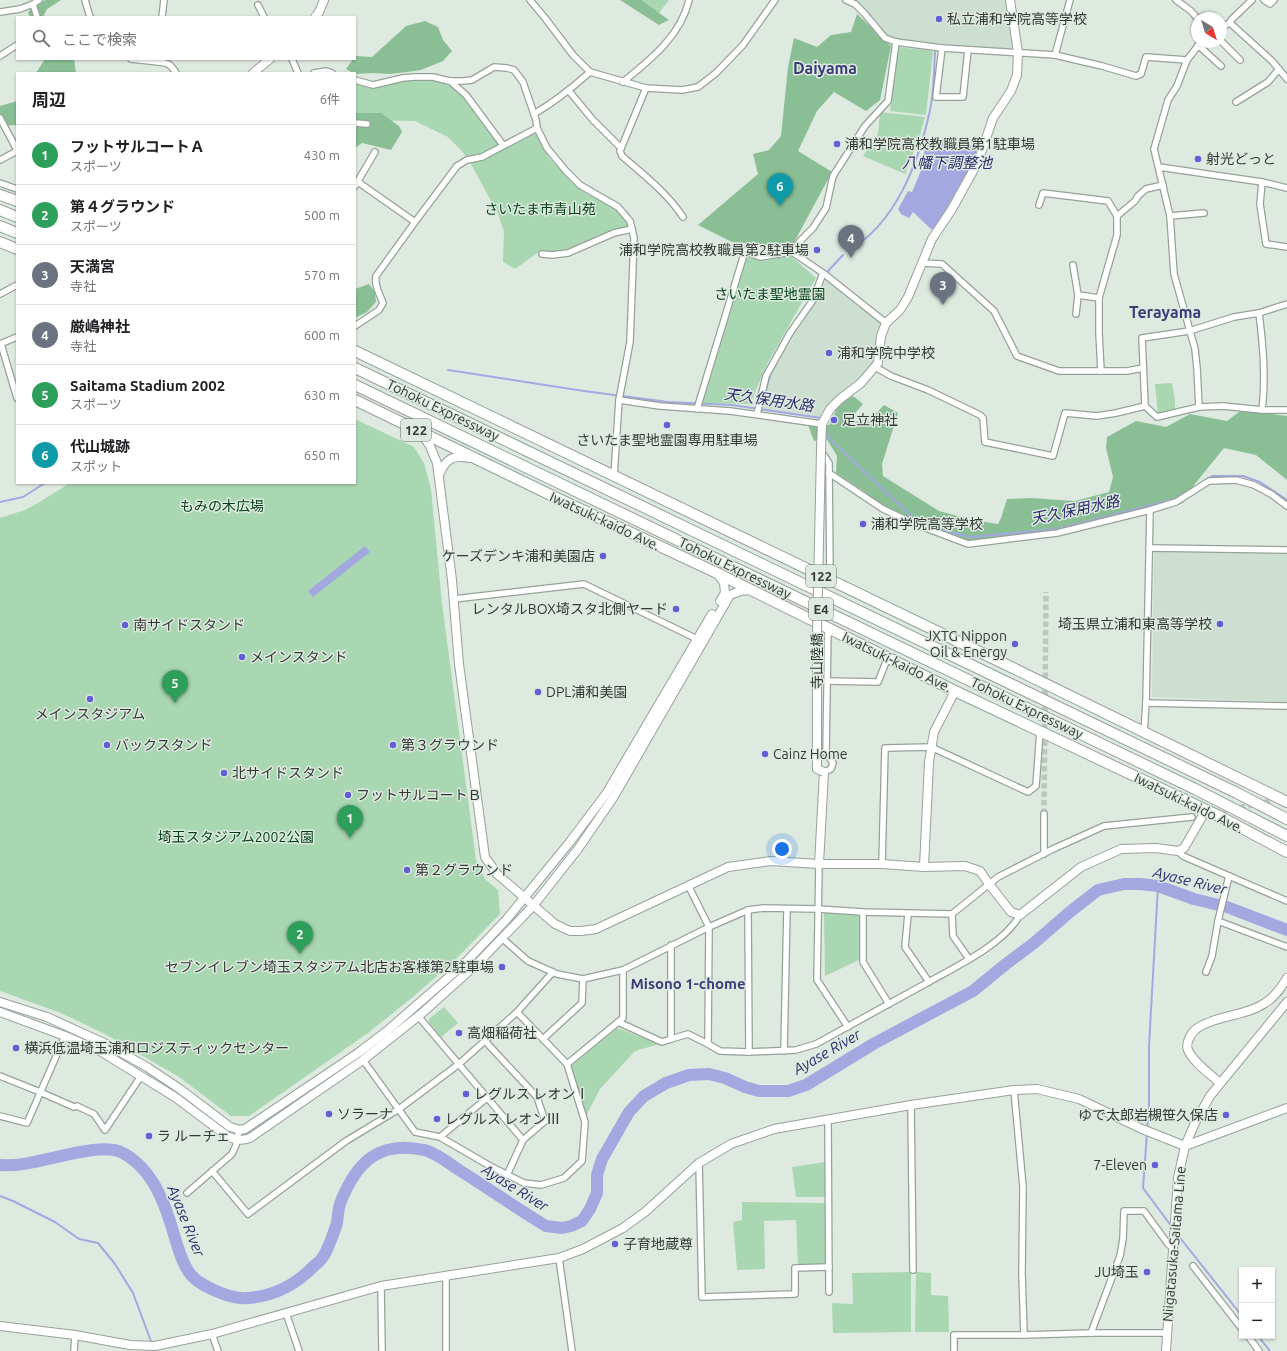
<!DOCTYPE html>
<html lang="ja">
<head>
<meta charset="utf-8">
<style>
  body { margin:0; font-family:Ubuntu,"Noto Sans JP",sans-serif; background:#f6f6f6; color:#202124 }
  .controls { position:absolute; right:12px; bottom:12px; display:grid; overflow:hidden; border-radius:0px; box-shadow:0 1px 3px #0004 }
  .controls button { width:36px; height:36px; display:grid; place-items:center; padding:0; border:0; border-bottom:1px solid #e0e0e0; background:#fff; color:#202124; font:20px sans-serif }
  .compass { position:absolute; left:1191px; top:12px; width:36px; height:36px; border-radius:50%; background:#fff; box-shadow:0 1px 3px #0004; rotate:142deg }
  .you { position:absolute; left:782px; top:849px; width:14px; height:14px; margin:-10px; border:3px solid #fff; border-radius:50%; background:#1a73e8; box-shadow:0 0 0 6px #1a73e833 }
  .badge { display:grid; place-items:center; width:26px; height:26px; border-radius:50%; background:#111827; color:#fff; font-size:13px; font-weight:700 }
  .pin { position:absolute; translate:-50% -33px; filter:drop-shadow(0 1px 2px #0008) }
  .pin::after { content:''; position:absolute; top:21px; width:14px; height:12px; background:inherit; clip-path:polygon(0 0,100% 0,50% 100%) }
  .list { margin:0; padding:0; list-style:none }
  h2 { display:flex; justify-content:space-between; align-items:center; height:52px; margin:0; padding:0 16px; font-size:17px }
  h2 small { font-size:13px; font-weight:400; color:#757577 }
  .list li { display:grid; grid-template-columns:26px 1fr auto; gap:12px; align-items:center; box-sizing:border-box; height:60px; padding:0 16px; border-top:1px solid #e0e0e0 }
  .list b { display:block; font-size:15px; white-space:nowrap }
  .list p { margin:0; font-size:13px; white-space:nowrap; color:#757577 }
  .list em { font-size:13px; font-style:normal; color:#757577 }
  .icon { flex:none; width:22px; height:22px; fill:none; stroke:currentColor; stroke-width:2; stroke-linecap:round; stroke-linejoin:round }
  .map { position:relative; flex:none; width:1287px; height:1351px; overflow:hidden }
  .search { position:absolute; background:#fff; box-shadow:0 1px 3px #0004; left:16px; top:16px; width:340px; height:44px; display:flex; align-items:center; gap:10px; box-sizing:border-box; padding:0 14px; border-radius:0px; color:#757577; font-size:15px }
  .panel { position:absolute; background:#fff; box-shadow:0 1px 3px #0004; left:16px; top:72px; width:340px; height:412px; border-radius:0px }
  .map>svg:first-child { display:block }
  .built { fill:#cddfd0 }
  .green { fill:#a9d7b2 }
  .forest { fill:#8abf95 }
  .water { fill:#a3a8e0 }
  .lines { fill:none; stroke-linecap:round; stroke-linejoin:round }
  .stream { stroke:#a3a8e0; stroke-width:2 }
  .river { stroke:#a3a8e0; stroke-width:12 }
  .street-tunnel { stroke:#bcc7be; stroke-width:5.5; stroke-dasharray:5.5 3; stroke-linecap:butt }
  .street-casing { stroke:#96a298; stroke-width:8 }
  .secondary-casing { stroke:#96a298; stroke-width:10 }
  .highway-casing { stroke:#96a298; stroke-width:12 }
  .street { stroke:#fff; stroke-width:5.5 }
  .secondary { stroke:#fff; stroke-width:8 }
  .highway { stroke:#fff; stroke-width:10 }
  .secondary-bridge-casing { stroke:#96a298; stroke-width:10; stroke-linecap:butt }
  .secondary-bridge { stroke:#fff; stroke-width:8 }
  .poi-dot { fill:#635dd6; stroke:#deeae0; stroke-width:1.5 }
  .labels { text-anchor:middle; stroke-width:3; stroke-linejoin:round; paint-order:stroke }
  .shield { fill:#deeae0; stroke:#686e68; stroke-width:1 }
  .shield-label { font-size:13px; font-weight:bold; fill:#353935 }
  .poi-label { font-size:14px; fill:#353935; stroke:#deeae0; text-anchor:start }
  .park-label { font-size:14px; fill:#003f18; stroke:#deeae0 }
  .street-label { font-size:14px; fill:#353935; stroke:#deeae0 }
  .water-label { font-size:15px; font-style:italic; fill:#2f2c6f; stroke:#deeae0 }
  .neighbourhood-label { font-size:15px; font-weight:bold; fill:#3b3b77; stroke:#deeae0 }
  .quarter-label { font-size:16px; font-weight:bold; fill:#3b3b77; stroke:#deeae0 }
</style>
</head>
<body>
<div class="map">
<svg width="1287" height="1351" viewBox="0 0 1287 1351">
  <rect width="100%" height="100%" fill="#deeae0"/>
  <g class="built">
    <path d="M849 0H1005L1014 46 1011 49 889 40Z"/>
    <path d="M826 280 858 306 882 322 874 360 869 369 857 383 839 394 826 409 821 417 762 408 772 372 816 301Z"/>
    <path d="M1154 551H1287V702L1152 697Z"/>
  </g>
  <g class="green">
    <path d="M640 0H669L658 14Z"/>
    <path d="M898 47 933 51 926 115 890 111Z"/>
    <path d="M403 80C416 80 439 78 450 84 465 91 492 134 503 149L535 133 549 158 572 183 585 193 617 209 624 217 628 226 626 229 568 251H540L515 269 503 262 504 231 498 214 470 162 462 151 448 137 415 121 355 120V82L371 87Z"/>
    <path d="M880 112 925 117 919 139 905 174 863 156 878 134Z"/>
    <path d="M747 256 762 261 791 256 816 278 767 364 750 404 703 403Z"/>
    <path d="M1172 383 1175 400V411L1158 415 1155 384Z"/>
    <path d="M355 419 414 447 424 463 431 489 442 603 476 860 485 879 498 890 500 914 454 961 414 996 368 1033 249 1116H231L179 1077 105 1034 61 1013 0 991V518L25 510 38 503 70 483H355Z"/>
    <path d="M824 913 859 915V960L825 976Z"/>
    <path d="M444 1007 458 1023 441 1037 429 1022V1019Z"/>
    <path d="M615 1027 659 1044 635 1051 600 1089 586 1116 571 1066Z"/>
    <path d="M825 1162V1197H796L792 1167Z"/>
    <path d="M742 1202 825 1203V1265H798L796 1220 764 1221 765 1269 737 1270 733 1222 742 1220Z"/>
    <path d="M911 1272V1332L833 1333 832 1303 853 1304 852 1273Z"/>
    <path d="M916 1272 931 1273V1295L948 1296 949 1332H915Z"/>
  </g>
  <g class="forest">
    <path d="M45 0H61L47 9 43 17H30L28 12Z"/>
    <path d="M620 0H641L669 20 659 25Z"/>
    <path d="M857 14 891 46 880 100 866 111 834 92 817 111 798 151 832 172 791 248 732 242 698 225 758 174 753 154 769 150 781 136 788 67 794 38 817 47 831 35 851 32Z"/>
    <path d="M425 21 438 27 443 40 452 51 443 61 421 70 407 72 390 74 374 73 355 74 346 69 353 59H355V56L372 57 406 26Z"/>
    <path d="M45 59H74L76 73H36Z"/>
    <path d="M17 101V125L0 126V106Z"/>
    <path d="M355 113H381L399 126 402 132 391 150 362 143 355 148Z"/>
    <path d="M369 284 375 292 376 302 367 312 355 318V289Z"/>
    <path d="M853 396 863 404 851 418 864 426 884 405 898 413 882 464 883 476 939 511 973 520 998 524 1001 518 1007 499 1031 498 1075 501 1109 492 1113 477 1106 448 1107 437 1136 421 1166 427 1190 414 1227 421 1239 412 1248 411 1287 416V480L1256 455 1224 448 1194 485 1183 503 1154 512 1077 530 1028 539 986 545 909 524 895 518 865 492 836 473 837 456 826 438 814 441 808 425H829L839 404Z"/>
  </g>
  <g class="water">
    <path d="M931 137 968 144 979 150 972 164 935 228 931 229 913 212 909 218 901 214 898 209 908 191 912 192 925 161 922 159 928 140Z"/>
    <path d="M365 546 370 552 313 597 308 591Z"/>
  </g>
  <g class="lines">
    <g class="stream">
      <path d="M847 251C896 225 919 161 930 110 934 91 934 71 935 52"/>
      <path d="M827 274 829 270 843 255"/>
      <path d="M820 288 824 278"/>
      <path d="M788 342 798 326"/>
      <path d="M448 370 584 391 668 402 732 405 821 418 822 420"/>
      <path d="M762 405 771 372"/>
      <path d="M825 428 829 438 915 520 953 533 971 537 1057 529 1175 499 1197 486"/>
      <path d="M1207 479 1212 476H1243L1260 482 1287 500"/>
      <path d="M0 502 23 497 45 483"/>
      <path d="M1147 1129 1149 1109V1046L1158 886"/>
      <path d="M1147 1133 1143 1188 1172 1227"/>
      <path d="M0 1196 13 1201 55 1222 79 1239 98 1243 115 1264 133 1293 152 1344"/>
      <path d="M1177 1234 1242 1316"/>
      <path d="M1258 1336 1270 1351"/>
    </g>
    <path class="river" d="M0 1165C34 1169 96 1139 123 1153 154 1170 166 1206 175 1238 179 1251 183 1265 191 1275 198 1283 207 1287 216 1291 225 1295 237 1299 248 1298 274 1296 297 1284 315 1265 318 1263 321 1260 323 1257 328 1249 334 1232 337 1223 338 1216 338 1208 341 1201 357 1162 379 1140 424 1150 435 1152 450 1164 459 1170 488 1188 516 1208 546 1226L562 1228 571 1226 582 1221 590 1209 597 1193V1175L602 1159 629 1112 644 1096 666 1083 689 1075 709 1074 725 1078 745 1087 759 1091H788L806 1085 875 1043 973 991 1006 964 1034 943 1071 911 1098 890 1124 884H1140L1158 886 1194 899 1227 907 1287 930"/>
    <g class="street-tunnel">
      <path d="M1215 813 1279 799"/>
      <path d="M1044 814 1046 592"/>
    </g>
    <defs>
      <g id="street">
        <path d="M85 0 90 17"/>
        <path d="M530 0 545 18 573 55 590 72 646 88 682 90 698 87 716 73 743 45 775 0"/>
        <path d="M846 0 855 4 864 13 885 38 896 42 942 48 1055 55 1102 66 1136 76 1141 74 1146 57 1187 60"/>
        <path d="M1176 0 1191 11 1197 18"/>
        <path d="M1264 0 1270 4 1274 0"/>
        <path d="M258 5 264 17"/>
        <path d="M0 12 20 9 33 4"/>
        <path d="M37 17 33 4 39 0"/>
        <path d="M162 17 164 0"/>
        <path d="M1230 23 1231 20 1252 0"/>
        <path d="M1221 27 1230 23 1272 61 1287 79"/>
        <path d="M1221 41 1240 60"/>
        <path d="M1198 45 1221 66"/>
        <path d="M942 48 936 97H963L968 50"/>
        <path d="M1055 55 1070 0"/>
        <path d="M0 56 17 45"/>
        <path d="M131 59 159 62"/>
        <path d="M292 59 298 73"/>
        <path d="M160 60 159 62C169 63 171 65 176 73"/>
        <path d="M314 73 326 71 332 73"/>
        <path d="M355 80 373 85 403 78 414 77H433L449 81H463L472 80 494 67 507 68 514 70 523 82 536 120 537 128"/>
        <path d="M450 81 466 95 503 145"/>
        <path d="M623 82C650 60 681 36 689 0"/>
        <path d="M646 88 620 151 622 156C644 175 667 193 683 217"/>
        <path d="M569 91 593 120 621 148"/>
        <path d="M1236 102 1268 82 1279 69"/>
        <path d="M534 114C556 101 571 89 590 72"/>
        <path d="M0 118 17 150"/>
        <path d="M355 123 367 124"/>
        <path d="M0 160 17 151"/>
        <path d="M1159 167 1262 182 1287 188"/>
        <path d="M358 182 415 222"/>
        <path d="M1262 182 1260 204 1266 244 1287 247"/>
        <path d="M0 183 17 189"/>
        <path d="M355 186 375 152"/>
        <path d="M1039 205 1043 193 1108 201 1117 216"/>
        <path d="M1170 216 1204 213"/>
        <path d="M792 252 801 240 813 228 826 208 833 176 865 126 888 101 896 42"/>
        <path d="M542 254 552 255 568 253 614 233 632 229"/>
        <path d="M922 263 942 264 994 311 1017 356 1059 371H1127L1143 368"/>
        <path d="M1073 265 1078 295 1076 314"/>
        <path d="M0 294 17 285"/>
        <path d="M1078 295 1099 298"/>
        <path d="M1287 304 1259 313 1234 317 1189 331 1142 338 1145 406 1157 417 1199 407 1223 406 1262 410H1287"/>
        <path d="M1259 313C1263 345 1266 377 1262 410"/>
        <path d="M355 326 379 310 383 303C380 295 374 285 376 276L415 222 457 166 467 160 482 157 537 128 547 148 566 171 580 185 618 207 630 221 634 238 630 342 619 400 614 476"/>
        <path d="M0 344 17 337"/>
        <path d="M1 344 17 398"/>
        <path d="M875 367 891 376 928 390 980 415 983 418 985 442 1053 456 1065 413 1097 416 1116 413 1145 406"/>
        <path d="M1101 371 1099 333V298L1117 235V216L1135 201 1138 196 1146 189 1163 185"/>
        <path d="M619 400 660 406 730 411 822 424"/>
        <path d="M1199 407 1197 368 1195 349 1174 274 1170 216 1154 149 1168 100 1177 86 1187 60 1201 42"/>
        <path d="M697 409 745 251 760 257 792 252 823 273 886 323"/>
        <path d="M757 414 766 376 790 333 813 300 823 273"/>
        <path d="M821 451 829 463 830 580"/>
        <path d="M829 473 883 509 915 524 968 544 1057 533 1150 510 1176 502 1209 481 1236 480 1254 485 1271 494 1287 506"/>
        <path d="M1149 548 1287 550"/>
        <path d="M454 599 584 584 697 639"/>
        <path d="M827 681 878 682 888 657"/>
        <path d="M1146 703 1287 706"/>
        <path d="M1144 732 1146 703 1150 510"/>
        <path d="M824 772 831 769 833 763 826 753 828 628"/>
        <path d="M1044 814V854"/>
        <path d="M1178 851 1183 856 1229 876"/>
        <path d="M819 864 817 980 848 1027"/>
        <path d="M882 864 885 748 931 747 1028 792 1036 786 1040 731"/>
        <path d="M688 885 709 927 708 1044 720 1051 749 1052 796 1050 816 1044C853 1024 889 1004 925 984 955 967 1003 945 1020 915"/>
        <path d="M748 910 749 1052"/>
        <path d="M863 912V962L889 1004"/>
        <path d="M908 914 905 947 929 982"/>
        <path d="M952 914 953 936 969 959"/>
        <path d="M1218 921 1229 876 1287 901"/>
        <path d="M503 939 528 961 557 974 583 979 623 970 709 927 748 910 764 908 818 909 863 912 952 914 998 877 1053 849 1104 826 1192 817"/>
        <path d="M671 945V1039L688 1034 708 1044"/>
        <path d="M1206 972 1212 956 1218 921 1287 947"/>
        <path d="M418 1016 523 1140"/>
        <path d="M618 1022 662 1042 671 1039"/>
        <path d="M543 1039 582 1003 583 979"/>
        <path d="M485 1041 537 1097 545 1121 523 1140 507 1175"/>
        <path d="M784 1051 787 909"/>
        <path d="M363 1060 415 1132 440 1137 490 1166 524 1183 541 1185 564 1178 582 1161 585 1122 567 1064 517 1012"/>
        <path d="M567 1064 623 1018V970"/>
        <path d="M0 1076 40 1092 74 1107 77 1106 94 1114 105 1130 141 1076"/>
        <path d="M1014 1090 1023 1187 1022 1273 1024 1335"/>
        <path d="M911 1105 913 1270"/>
        <path d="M0 1116 27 1123 65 1036"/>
        <path d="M828 1120 829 1292"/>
        <path d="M440 1137 487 1098"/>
        <path d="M699 1163 702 1297 795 1294V1268L829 1267"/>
        <path d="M212 1171 248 1214 346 1141 399 1109 459 1064 517 1012 553 972"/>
        <path d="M187 1193 232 1154 236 1145 239 1130"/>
        <path d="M559 1258 572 1351"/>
        <path d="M1193 1266 1242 1329"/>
        <path d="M446 1276V1351"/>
        <path d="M381 1286 382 1351"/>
        <path d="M286 1313 299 1351"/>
        <path d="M1091 1333 1120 1256 1123 1239 1124 1211H1144L1168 1244 1173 1248"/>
        <path d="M212 1334 218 1351"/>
        <path d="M1248 1336 1259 1351"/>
        <path d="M74 1351 75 1335"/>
        <path d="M954 1351V1335H1024L1091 1333H1167"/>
      </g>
      <g id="secondary">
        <path d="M315 17 319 12 324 0"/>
        <path d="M253 73 270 59"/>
        <path d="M421 433 430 446 437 463 452 580 459 664 485 857 497 874 555 924 570 931H581L596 929 728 867 771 861 819 864H882L924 867 929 762 934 732 955 691"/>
        <path d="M821 450 822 424 830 409 840 399 861 383 878 363 881 336 886 323 900 310 908 297 932 239 952 209 978 162 993 118 1011 91 1017 75 1018 52 1010 0"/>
        <path d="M439 475C446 458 453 455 470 458"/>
        <path d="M717 573 724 583 725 593 720 601"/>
        <path d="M819 864 824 772"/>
        <path d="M924 867 965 866 980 871 989 884 1011 912 1020 915 1081 867 1121 849 1156 848 1178 851 1184 848 1206 810"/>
        <path d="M0 1002 47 1017 106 1044 147 1067 180 1089 230 1127 240 1130 245 1129 358 1053 387 1031 465 963 506 920 569 843 606 794 712 614"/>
        <path d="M0 1012 65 1036 100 1051 175 1097 227 1136C236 1140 241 1141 250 1138L363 1060 421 1014 478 963 533 906 578 849 613 798 730 595 740 591 751 590"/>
        <path d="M1220 1083C1210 1074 1193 1062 1188 1050 1185 1042 1192 1031 1199 1027 1219 1015 1246 1016 1265 1003 1275 997 1281 988 1287 978"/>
        <path d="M0 1326 75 1335 130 1345 155 1346 212 1334 381 1286 559 1258 583 1249 623 1228 645 1212 699 1163 731 1144 774 1129 911 1105 1014 1090 1037 1089 1079 1099 1142 1129 1185 1146 1287 1108"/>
        <path d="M1166 1351 1178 1178 1185 1146 1195 1123 1210 1096 1287 1002"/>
      </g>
      <g id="highway">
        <path d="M0 195 17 201"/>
        <path d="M0 210 17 217"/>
        <path d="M0 226 17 233"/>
        <path d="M0 242 17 249"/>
        <path d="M355 351 1011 667 1287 802"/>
        <path d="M355 368 1237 793 1287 819"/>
        <path d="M355 385 1195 789 1287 836"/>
        <path d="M355 400 561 500 717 573 955 691 1219 816 1287 852"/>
      </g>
    </defs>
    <use href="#street" class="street-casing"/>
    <use href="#secondary" class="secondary-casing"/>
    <use href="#highway" class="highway-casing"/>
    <use href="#street" class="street"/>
    <use href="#secondary" class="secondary"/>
    <use href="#highway" class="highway"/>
    <defs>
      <path id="secondary-bridge" d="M821 450 817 634V769L824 772"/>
    </defs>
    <use href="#secondary-bridge" class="secondary-bridge-casing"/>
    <use href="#secondary-bridge" class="secondary-bridge"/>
  </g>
  <g class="poi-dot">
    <circle cx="939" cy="19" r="4"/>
    <circle cx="837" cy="144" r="4"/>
    <circle cx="1198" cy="159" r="4"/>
    <circle cx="817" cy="250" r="4"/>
    <circle cx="829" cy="353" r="4"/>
    <circle cx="834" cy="420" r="4"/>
    <circle cx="667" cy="425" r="4"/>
    <circle cx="863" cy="524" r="4"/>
    <circle cx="603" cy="556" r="4"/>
    <circle cx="676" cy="609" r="4"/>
    <circle cx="1220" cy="624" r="4"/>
    <circle cx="125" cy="625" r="4"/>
    <circle cx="1015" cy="644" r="4"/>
    <circle cx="242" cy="657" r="4"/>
    <circle cx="538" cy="692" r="4"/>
    <circle cx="90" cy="699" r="4"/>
    <circle cx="107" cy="745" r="4"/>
    <circle cx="393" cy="745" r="4"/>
    <circle cx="765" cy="754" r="4"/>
    <circle cx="224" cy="773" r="4"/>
    <circle cx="348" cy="795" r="4"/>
    <circle cx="407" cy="870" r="4"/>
    <circle cx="502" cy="967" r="4"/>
    <circle cx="459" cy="1033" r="4"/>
    <circle cx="16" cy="1048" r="4"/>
    <circle cx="466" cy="1094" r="4"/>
    <circle cx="329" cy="1114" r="4"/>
    <circle cx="1226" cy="1115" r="4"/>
    <circle cx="437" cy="1119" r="4"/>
    <circle cx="149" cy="1136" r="4"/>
    <circle cx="1155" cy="1165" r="4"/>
    <circle cx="615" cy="1244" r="4"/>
    <circle cx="1147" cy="1272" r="4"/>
  </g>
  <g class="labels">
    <g class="shield">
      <rect x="401" y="419" width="30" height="22" rx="3"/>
      <rect x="806" y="565" width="30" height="22" rx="3"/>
      <rect x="809" y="598" width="24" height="22" rx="3"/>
    </g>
    <g class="shield-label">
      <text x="416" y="435">122</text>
      <text x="821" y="581">122</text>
      <text x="821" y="614">E4</text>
    </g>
    <g class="poi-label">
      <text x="947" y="24">私立浦和学院高等学校</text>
      <text x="845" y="149">浦和学院高校教職員第1駐車場</text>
      <text x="1206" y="164">射光どっと</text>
      <text x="809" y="255" text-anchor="end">浦和学院高校教職員第2駐車場</text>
      <text x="837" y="358">浦和学院中学校</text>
      <text x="842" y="425">足立神社</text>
      <text x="667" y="445" text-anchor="middle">さいたま聖地霊園専用駐車場</text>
      <text x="871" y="529">浦和学院高等学校</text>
      <text x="595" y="561" text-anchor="end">ケーズデンキ浦和美園店</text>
      <text x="668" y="614" text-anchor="end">レンタルBOX埼スタ北側ヤード</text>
      <text x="1212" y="629" text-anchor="end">埼玉県立浦和東高等学校</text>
      <text x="133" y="630">南サイドスタンド</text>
      <text x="1007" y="641" text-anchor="end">JXTG Nippon<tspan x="1007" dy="16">Oil &amp; Energy</tspan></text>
      <text x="250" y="662">メインスタンド</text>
      <text x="546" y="697">DPL浦和美園</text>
      <text x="90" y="719" text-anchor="middle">メインスタジアム</text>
      <text x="115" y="750">バックスタンド</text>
      <text x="401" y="750">第３グラウンド</text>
      <text x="773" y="759">Cainz Home</text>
      <text x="232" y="778">北サイドスタンド</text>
      <text x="356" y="800">フットサルコートＢ</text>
      <text x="415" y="875">第２グラウンド</text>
      <text x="494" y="972" text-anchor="end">セブンイレブン埼玉スタジアム北店お客様第2駐車場</text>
      <text x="467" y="1038">高畑稲荷社</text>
      <text x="24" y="1053">横浜低温埼玉浦和ロジスティックセンター</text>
      <text x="474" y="1099">レグルス レオンⅠ</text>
      <text x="337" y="1119">ソラーナ</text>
      <text x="1218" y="1120" text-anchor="end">ゆで太郎岩槻笹久保店</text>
      <text x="445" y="1124">レグルス レオンⅢ</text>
      <text x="157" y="1141">ラ ルーチェ</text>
      <text x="1147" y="1170" text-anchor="end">7-Eleven</text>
      <text x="623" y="1249">子育地蔵尊</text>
      <text x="1139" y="1277" text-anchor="end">JU埼玉</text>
    </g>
    <g class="park-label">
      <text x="540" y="214">さいたま市青山苑</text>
      <text x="770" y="299">さいたま聖地霊園</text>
      <text x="222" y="511">もみの木広場</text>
      <text x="236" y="842">埼玉スタジアム2002公園</text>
    </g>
    <g class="street-label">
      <text transform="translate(443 410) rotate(26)" y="5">Tohoku Expressway</text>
      <text transform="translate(605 521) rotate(25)" y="5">Iwatsuki-kaido Ave.</text>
      <text transform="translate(735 568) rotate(26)" y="5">Tohoku Expressway</text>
      <text transform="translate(817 661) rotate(-90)" y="5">寺山陸橋</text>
      <text transform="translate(897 662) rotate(26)" y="5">Iwatsuki-kaido Ave.</text>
      <text transform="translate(1027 708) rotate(26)" y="5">Tohoku Expressway</text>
      <text transform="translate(1189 803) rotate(26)" y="5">Iwatsuki-kaido Ave.</text>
      <text transform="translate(1174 1244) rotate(-85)" y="5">Niigatasuka-Saitama Line</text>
    </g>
    <g class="water-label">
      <text x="947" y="168">八幡下調整池</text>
      <text transform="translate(769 400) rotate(8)" y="5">天久保用水路</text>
      <text transform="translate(1075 510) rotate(-12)" y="5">天久保用水路</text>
      <text transform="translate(1190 881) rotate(14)" y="5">Ayase River</text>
      <text transform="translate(827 1052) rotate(-30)" y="5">Ayase River</text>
      <text transform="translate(515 1188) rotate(32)" y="5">Ayase River</text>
      <text transform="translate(186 1221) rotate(68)" y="5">Ayase River</text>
    </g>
    <g class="neighbourhood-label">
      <text x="688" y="989">Misono 1-chome</text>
    </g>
    <g class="quarter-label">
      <text x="825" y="74">Daiyama</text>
      <text x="1165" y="318">Terayama</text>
    </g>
  </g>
</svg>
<div class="controls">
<button>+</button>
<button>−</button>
</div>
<svg class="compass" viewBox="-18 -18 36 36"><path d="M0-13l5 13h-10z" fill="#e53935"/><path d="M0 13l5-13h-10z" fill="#757577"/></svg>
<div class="you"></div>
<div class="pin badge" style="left:350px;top:838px;background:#2e9e5b">1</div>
<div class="pin badge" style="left:300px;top:954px;background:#2e9e5b">2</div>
<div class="pin badge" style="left:943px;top:305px;background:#6b7280">3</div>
<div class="pin badge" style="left:851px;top:258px;background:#6b7280">4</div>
<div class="pin badge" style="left:175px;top:703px;background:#2e9e5b">5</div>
<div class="pin badge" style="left:780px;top:206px;background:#0f9aa8">6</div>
<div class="search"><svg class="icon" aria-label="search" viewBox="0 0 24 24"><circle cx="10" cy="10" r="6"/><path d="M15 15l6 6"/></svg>ここで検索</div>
<section class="panel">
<h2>周辺<small>6件</small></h2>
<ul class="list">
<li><span class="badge" style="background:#2e9e5b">1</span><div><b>フットサルコートＡ</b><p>スポーツ</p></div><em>430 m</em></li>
<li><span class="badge" style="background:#2e9e5b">2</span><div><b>第４グラウンド</b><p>スポーツ</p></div><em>500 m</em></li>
<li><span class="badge" style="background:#6b7280">3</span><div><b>天満宮</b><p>寺社</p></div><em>570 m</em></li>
<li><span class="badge" style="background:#6b7280">4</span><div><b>厳嶋神社</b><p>寺社</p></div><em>600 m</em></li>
<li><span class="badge" style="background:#2e9e5b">5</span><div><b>Saitama Stadium 2002</b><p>スポーツ</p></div><em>630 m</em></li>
<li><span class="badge" style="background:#0f9aa8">6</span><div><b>代山城跡</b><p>スポット</p></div><em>650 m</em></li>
</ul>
</section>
</div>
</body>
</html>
